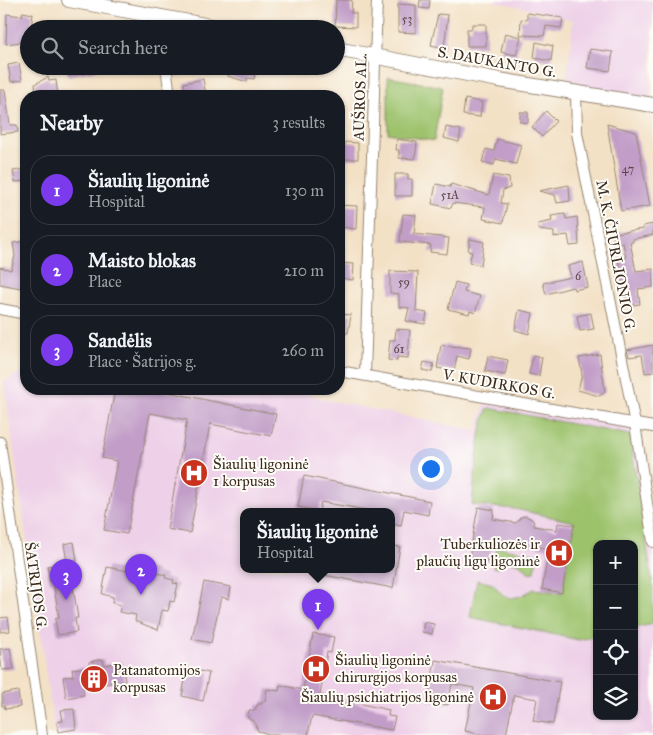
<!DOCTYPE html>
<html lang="en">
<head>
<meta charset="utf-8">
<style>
  body { margin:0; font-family:"IM FELL Great Primer",serif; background:#20242c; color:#f1f3f6 }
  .controls { position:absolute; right:15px; bottom:15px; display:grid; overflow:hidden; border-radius:10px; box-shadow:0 1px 4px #0004 }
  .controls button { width:45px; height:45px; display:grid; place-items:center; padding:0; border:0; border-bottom:1px solid #363941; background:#171b24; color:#f1f3f6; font:25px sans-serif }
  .you { position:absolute; left:430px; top:468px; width:18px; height:18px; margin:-12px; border:4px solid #fff; border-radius:50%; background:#1a73e8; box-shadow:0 0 0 8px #1a73e833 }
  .badge { display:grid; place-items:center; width:32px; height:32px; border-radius:50%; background:#7c3aed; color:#fff; font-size:16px; font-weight:700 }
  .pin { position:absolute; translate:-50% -41px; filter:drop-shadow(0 1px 2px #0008) }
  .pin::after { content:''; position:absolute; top:26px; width:18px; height:15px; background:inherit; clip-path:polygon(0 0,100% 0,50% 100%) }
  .popup { position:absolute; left:240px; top:508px; width:155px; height:65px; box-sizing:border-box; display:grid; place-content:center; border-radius:10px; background:#171b24; filter:drop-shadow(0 1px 4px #0005); font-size:16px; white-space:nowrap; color:#9ea1a6 }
  .popup b { font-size:19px; color:#f1f3f6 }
  .popup::after { content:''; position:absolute; left:50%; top:100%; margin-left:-10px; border:10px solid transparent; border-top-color:#171b24 }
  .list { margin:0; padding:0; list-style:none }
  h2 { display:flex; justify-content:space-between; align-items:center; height:65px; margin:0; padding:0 20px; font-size:21px }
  h2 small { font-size:16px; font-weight:400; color:#9ea1a6 }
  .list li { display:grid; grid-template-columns:32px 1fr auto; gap:15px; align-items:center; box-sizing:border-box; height:70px; margin:0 10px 10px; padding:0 10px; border:1px solid #363941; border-radius:20px }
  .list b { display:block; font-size:19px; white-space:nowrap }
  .list p { margin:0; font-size:16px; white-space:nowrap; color:#9ea1a6 }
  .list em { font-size:16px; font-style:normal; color:#9ea1a6 }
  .icon { flex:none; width:28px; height:28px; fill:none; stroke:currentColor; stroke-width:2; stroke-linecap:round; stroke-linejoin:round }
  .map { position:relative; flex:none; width:653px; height:735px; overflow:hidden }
  .search { position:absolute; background:#171b24; box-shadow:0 1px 4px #0004; left:20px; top:20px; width:325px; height:55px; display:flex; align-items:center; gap:12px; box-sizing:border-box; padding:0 18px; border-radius:28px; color:#9ea1a6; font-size:19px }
  .panel { position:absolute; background:#171b24; box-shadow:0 1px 4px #0004; left:20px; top:90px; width:325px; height:305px; border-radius:20px }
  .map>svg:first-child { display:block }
  .built { fill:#eed0e8; fill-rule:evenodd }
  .green { fill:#9cc26c; stroke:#6c7645 }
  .building { fill:#c19dc8 }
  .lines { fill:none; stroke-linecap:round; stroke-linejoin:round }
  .minor-casing { stroke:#978672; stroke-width:12 }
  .secondary-casing { stroke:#978672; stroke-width:16 }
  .minor { stroke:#fff; stroke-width:10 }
  .secondary { stroke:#fff; stroke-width:14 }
  .labels { text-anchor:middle; stroke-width:4; stroke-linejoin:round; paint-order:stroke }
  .number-label { font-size:12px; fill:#5c4748 }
  .street-label { font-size:15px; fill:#3b2a1e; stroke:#fdfcf7 }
  .poi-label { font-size:15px; fill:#3b2a1e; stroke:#fdfcf7; text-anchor:start }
</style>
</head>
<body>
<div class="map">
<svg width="653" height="735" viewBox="0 0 653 735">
  <rect width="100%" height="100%" fill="#fdfcf7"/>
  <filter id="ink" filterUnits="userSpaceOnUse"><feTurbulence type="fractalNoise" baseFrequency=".02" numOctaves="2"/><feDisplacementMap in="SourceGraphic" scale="10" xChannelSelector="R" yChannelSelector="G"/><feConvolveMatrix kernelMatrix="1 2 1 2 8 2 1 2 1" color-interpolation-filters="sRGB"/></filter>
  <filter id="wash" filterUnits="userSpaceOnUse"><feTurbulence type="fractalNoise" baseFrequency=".0096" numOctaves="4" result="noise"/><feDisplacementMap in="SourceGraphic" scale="20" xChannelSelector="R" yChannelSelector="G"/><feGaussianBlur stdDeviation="1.12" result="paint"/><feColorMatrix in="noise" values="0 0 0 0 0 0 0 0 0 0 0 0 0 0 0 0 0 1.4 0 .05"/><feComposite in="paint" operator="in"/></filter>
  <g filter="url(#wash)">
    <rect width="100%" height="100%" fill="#f3e1c6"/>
    <g class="built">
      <path d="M491 0H653L650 104 566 91 573 20Z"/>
      <path d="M26 368V389H295L323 399 477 431 486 398 635 424 653 542V735H55L4 383ZM244 511H392V569H244ZM597 544H634V716H597Z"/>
    </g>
    <g class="green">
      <path d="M388 77 443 87 434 141 388 133Z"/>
      <path d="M489 408 630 435 653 586V624L634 628V544H597V636L579 640 470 617 477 580 493 584 503 595 511 598 521 596 534 589 562 593 574 522 515 509 472 505C474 487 479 417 489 408Z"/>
      <path d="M497 547 537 554 535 572 529 573C522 564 517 562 506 561L498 568 493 567Z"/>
    </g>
    <g id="blocks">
      <g class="building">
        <path d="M336 0H352L351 13H356V27L335 26Z"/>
        <path d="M420 0H430L429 9 419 8Z"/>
        <path d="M398 4 416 5V33L398 32Z"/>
        <path d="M23 12 33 14 31 29H29V41L6 44 7 14 22 16Z"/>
        <path d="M527 13 563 18 561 28 546 26 544 36 520 35 521 19 527 20Z"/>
        <path d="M438 14 448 15 444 48 431 45Z"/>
        <path d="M472 24H486V46H467V29H472Z"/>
        <path d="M505 33 521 37 516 55 501 52Z"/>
        <path d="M536 42 553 46 551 61 534 58Z"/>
        <path d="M590 49 613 52 610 71 587 68Z"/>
        <path d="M19 63 22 80 11 82 8 65Z"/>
        <path d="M66 66H97V70L68 76Z"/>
        <path d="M226 66H257L254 79 247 78V82L228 76Z"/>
        <path d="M48 77 49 81 56 80 58 96H36L35 84Z"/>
        <path d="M203 79 206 95 186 96 184 83Z"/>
        <path d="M0 90H5L10 125H17L18 132 0 134Z"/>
        <path d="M465 99 482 102 480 117 463 115Z"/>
        <path d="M546 111 556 121 542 137 532 127Z"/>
        <path d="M520 112H528V123L520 122Z"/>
        <path d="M607 124 636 132 650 206 621 211Z"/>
        <path d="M446 127 461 130 459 142 444 138Z"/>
        <path d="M397 139 417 142 415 159 399 158V150H396Z"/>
        <path d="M497 139 521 145 516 164 496 159 494 165 482 162 486 149 494 151Z"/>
        <path d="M345 142 358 143V159H339V150H344Z"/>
        <path d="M26 169V181L15 182 13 171Z"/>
        <path d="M395 174H408V179H412V196H395Z"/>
        <path d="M493 175 509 178 510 188 503 190 501 203 507 204 503 223 483 219 485 207 453 203 451 208 432 204 436 184 450 187 451 184 489 195Z"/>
        <path d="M569 185 570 201 557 203 555 195 539 191Z"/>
        <path d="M339 205 357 206 356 229 339 227Z"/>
        <path d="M403 214 416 215 414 234 449 238 447 254 430 252 431 245 400 242Z"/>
        <path d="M565 214 566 219 577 217 579 245 570 246 568 235 554 237V232L539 230 538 224 552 221 551 216Z"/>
        <path d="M653 224V235L633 239V242H630L636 271 653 269V287L638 289 640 304 627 306 618 260 626 258 623 243 617 244 615 233 643 229V226Z"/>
        <path d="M470 239 484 242 481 265 469 263 472 252 468 251Z"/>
        <path d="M26 241V289L0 284V267L11 270 15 256 13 243Z"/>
        <path d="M583 262 588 287 574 290 573 287 546 294 543 283 571 277 568 266Z"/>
        <path d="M339 263 354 264 353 280 339 278Z"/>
        <path d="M390 271 418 272 416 311 427 313 425 324 406 321 409 308 399 307V294L390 293Z"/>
        <path d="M455 282 466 285 464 292 480 296 475 313 470 311 469 314 448 309Z"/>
        <path d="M519 310 533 313 529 334 515 330Z"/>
        <path d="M591 313 594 329 580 331 577 316Z"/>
        <path d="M339 314 351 315 348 333H339Z"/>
        <path d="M396 329 410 330 408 358 397 357V361L388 360 390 340H395Z"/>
        <path d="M441 345 471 348 469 359 457 356 454 371 437 368Z"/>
        <path d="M653 345V372L645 373 642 355 629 357 627 350Z"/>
        <path d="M600 354 605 392 599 396 578 390 582 374 579 358Z"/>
        <path d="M533 355 542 357 539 376 529 374Z"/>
        <path d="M488 356 508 360 505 375 485 371Z"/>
        <path d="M424 362 434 364 432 372 422 370Z"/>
        <path d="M115 389H141L157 392V390L276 414 271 436 210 424 190 533 167 529 187 420 150 413 127 534 104 530 117 461 102 458Z"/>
        <path d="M304 476 430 501 428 515 404 510 401 526 392 524V511H372L321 502 319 511 298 507Z"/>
        <path d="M478 507 494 510 493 519 516 523 521 517 526 516 533 520 534 526 557 530 558 523 574 525 562 593 542 589 549 549 493 539 489 562 469 558Z"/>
        <path d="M74 542 77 561 69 562 78 618H75L77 632 58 635 55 619 59 618 53 581 50 582 47 566 67 563 64 544Z"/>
        <path d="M392 546 400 547 393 588 313 573V569H392Z"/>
        <path d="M130 562 147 565 146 568 156 570V573L166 575 165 578 174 580 173 583 178 584 174 602 170 601 168 611 162 610 158 630 135 621 136 615 119 612 121 605 112 603 113 597 110 596 102 594 107 567 128 571Z"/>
        <path d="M204 582 231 587 229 599 221 597 211 643 192 639Z"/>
        <path d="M8 617 10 631 0 632V618Z"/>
        <path d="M424 622 434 624 432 634 422 632Z"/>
        <path d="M313 634 334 637 331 653 327 652 320 695 389 710 388 716 395 717 392 730 312 716 308 735H273L258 731 254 722 248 718 249 710 254 711 258 704H262L263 701H265L267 689 279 691 280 685 303 690Z"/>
        <path d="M10 648 14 669 2 670 0 649Z"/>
        <path d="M103 659 104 665 122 662 125 681 83 687 84 695 66 698 63 677 73 676 72 669 89 667V662Z"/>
        <path d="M435 660 560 682 553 724 533 721 537 699 514 695 506 735H484L465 731 474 688 452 684 448 705 428 701Z"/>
        <path d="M187 668 209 673 203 701 182 696Z"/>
        <path d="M18 691 20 707 5 709 4 706H2V694Z"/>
        <path d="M74 709 76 729 58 732 57 722 63 721 61 710Z"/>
      </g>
    </g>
  </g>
  <g filter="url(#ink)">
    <use href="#blocks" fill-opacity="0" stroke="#978672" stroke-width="1"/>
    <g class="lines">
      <defs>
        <g id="minor">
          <path d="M160 29 161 16"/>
          <path d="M166 66 170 96"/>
          <path d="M576 93 577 133 635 424 653 542"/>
          <path d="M0 309 26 314"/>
          <path d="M339 371 653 427"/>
          <path d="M365 375 377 0"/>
          <path d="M0 442 42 735"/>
        </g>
        <g id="secondary">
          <path d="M69 0 227 29"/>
          <path d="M336 49 499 80 653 105"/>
        </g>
      </defs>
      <use href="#minor" class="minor-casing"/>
      <use href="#secondary" class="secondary-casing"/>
      <use href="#minor" class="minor"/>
      <use href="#secondary" class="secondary"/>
    </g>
  </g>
  <defs>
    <symbol id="hospital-disc" viewBox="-11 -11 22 22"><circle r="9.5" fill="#c8321e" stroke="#fdfcf7"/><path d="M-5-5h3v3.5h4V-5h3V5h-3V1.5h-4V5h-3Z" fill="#fff"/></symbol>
    <symbol id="building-disc" viewBox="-11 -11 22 22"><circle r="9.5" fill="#c8321e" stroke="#fdfcf7"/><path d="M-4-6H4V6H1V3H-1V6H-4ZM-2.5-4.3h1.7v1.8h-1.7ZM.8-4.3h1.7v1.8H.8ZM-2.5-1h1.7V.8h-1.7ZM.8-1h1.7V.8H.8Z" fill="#fff"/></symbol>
  </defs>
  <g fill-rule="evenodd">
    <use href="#hospital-disc" x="178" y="457" width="32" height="32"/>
    <use href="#hospital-disc" x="543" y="537" width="32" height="32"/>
    <use href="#hospital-disc" x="300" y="653" width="32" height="32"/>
    <use href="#building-disc" x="78" y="663" width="32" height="32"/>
    <use href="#hospital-disc" x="477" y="681" width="32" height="32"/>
  </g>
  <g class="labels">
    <g class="number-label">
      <text x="407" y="23">53</text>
      <text x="628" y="173">47</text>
      <text x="450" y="199">51A</text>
      <text x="578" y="280">6</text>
      <text x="404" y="286">59</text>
      <text x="399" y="353">61</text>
    </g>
    <g class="street-label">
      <text transform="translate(497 62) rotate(10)" y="5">S. DAUKANTO G.</text>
      <text transform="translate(360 97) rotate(-88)" y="5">AUŠROS AL.</text>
      <text transform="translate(616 256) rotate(79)" y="5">M. K. ČIURLIONIO G.</text>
      <text transform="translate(499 384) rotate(10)" y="5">V. KUDIRKOS G.</text>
      <text transform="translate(36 586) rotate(82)" y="5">ŠATRIJOS G.</text>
    </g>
    <g class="poi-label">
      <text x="213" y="469">Šiaulių ligoninė<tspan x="213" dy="17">1 korpusas</tspan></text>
      <text x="540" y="549" text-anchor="end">Tuberkuliozės ir<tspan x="540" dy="17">plaučių ligų ligoninė</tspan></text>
      <text x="335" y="665">Šiaulių ligoninė<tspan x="335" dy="17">chirurgijos korpusas</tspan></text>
      <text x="113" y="675">Patanatomijos<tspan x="113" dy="17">korpusas</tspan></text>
      <text x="474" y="702" text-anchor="end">Šiaulių psichiatrijos ligoninė</text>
    </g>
  </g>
</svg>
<div class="controls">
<button>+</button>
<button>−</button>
<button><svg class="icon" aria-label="locate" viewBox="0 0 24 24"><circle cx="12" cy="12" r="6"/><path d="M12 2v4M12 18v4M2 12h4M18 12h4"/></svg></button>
<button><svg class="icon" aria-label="layers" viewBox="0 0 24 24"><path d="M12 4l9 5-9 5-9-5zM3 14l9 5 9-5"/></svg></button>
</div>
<div class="you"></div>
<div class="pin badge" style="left:318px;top:630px">1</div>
<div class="popup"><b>Šiaulių ligoninė</b>Hospital</div>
<div class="pin badge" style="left:141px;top:595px">2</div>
<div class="pin badge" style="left:66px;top:600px">3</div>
<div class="search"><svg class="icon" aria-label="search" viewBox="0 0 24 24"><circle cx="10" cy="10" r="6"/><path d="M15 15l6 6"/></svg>Search here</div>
<section class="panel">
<h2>Nearby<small>3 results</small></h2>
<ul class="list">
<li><span class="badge">1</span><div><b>Šiaulių ligoninė</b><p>Hospital</p></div><em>130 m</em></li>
<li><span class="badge">2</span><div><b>Maisto blokas</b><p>Place</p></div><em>210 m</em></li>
<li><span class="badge">3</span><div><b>Sandėlis</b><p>Place · Šatrijos g.</p></div><em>260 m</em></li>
</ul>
</section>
</div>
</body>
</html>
